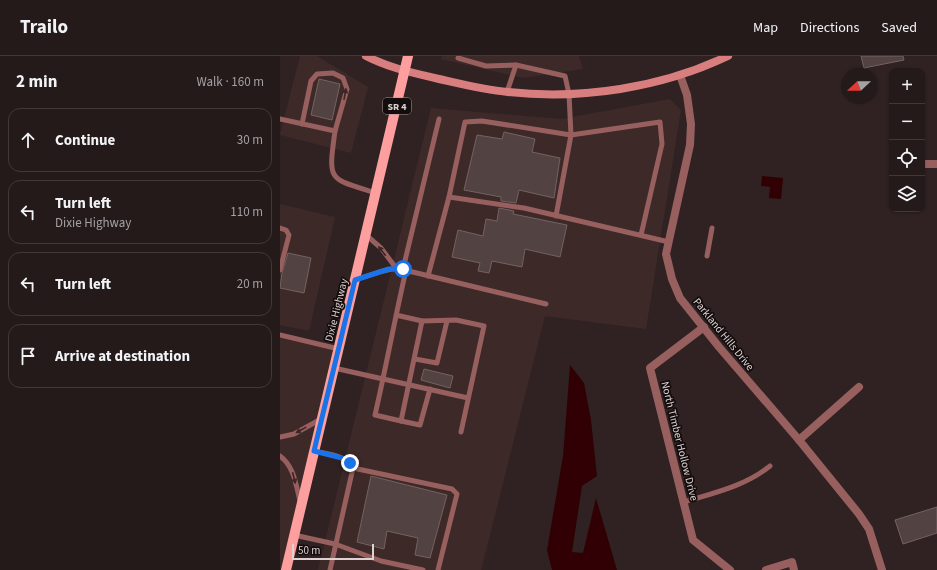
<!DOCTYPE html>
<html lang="en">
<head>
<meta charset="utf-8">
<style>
  body { margin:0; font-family:"Source Sans 3",sans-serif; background:#2c2323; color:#f1f3f6 }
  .controls { position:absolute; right:12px; top:12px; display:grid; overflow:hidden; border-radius:8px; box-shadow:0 1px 3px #0004 }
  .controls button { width:36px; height:36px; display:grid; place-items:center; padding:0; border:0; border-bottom:1px solid #413839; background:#241a1a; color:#f1f3f6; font:20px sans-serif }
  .compass { position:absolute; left:561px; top:12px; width:36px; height:36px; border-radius:50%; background:#241a1a; box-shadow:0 1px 3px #0004; rotate:248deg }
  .scale { position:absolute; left:12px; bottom:10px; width:82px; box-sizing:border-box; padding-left:4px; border:2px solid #dcd2d1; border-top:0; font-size:11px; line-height:14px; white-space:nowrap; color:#dcd2d1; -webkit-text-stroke:3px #140d0d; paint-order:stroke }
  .stop { position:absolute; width:12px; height:12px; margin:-9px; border:3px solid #1a73e8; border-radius:50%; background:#fff }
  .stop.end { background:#1a73e8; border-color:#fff; box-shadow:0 1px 4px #0008 }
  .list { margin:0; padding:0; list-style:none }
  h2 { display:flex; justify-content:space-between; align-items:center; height:52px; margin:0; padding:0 16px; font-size:17px }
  h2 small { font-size:13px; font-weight:400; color:#a3a1a2 }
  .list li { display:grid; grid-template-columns:26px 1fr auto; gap:12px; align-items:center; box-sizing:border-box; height:64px; margin:0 8px 8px; padding:0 8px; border:1px solid #413839; border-radius:12px }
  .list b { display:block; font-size:15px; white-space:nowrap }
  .list p { margin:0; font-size:13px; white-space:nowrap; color:#a3a1a2 }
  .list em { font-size:13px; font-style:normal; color:#a3a1a2 }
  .icon { flex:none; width:22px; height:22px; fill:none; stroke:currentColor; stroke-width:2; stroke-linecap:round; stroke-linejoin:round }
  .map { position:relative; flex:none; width:657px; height:514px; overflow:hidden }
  header { display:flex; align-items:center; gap:24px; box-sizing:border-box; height:56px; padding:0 20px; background:#241a1a; border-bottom:1px solid #413839 }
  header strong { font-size:19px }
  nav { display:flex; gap:22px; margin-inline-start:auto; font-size:14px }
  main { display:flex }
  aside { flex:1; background:#241a1a }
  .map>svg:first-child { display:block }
  .built { fill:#3e2929 }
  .water { fill:#300004 }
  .building { fill:#524242; stroke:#736261 }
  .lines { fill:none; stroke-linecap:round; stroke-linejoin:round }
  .service { stroke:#985f5f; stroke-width:5 }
  .minor { stroke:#985f5f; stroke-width:8 }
  .secondary { stroke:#d87e7f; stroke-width:8 }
  .primary { stroke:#fd9f9f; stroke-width:10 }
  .oneway { fill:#3c2626 }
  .route { stroke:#1a73e8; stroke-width:5 }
  .labels { text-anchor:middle; stroke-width:3.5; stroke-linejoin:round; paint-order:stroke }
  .shield { fill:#140d0d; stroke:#a09796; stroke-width:1 }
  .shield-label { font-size:10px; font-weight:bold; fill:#dcd2d1 }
  .street-label { font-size:11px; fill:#dcd2d1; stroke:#140d0d }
</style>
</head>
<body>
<header>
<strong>Trailo</strong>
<nav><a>Map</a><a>Directions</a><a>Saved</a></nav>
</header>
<main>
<aside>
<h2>2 min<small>Walk · 160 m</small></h2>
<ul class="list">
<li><svg class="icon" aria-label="ahead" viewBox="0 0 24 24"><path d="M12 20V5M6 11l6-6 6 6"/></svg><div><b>Continue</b></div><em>30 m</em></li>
<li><svg class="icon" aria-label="left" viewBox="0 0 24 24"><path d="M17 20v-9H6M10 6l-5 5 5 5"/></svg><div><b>Turn left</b><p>Dixie Highway</p></div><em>110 m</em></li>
<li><svg class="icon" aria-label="left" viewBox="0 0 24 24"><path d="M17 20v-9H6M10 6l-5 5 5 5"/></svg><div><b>Turn left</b></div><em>20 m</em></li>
<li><svg class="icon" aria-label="arrive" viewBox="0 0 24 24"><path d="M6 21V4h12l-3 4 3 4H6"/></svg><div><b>Arrive at destination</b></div></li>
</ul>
</aside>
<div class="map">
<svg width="657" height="514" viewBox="0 0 657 514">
  <rect width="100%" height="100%" fill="#302222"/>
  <g class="built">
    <path d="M20 0H37L88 31 71 97 0 79Z"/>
    <path d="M162 0H299L303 13 243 22 161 3Z"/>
    <path d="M390 43 401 54 366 273 265 260 201 514H38L151 52 281 63Z"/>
    <path d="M0 148 55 161 29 275 0 269Z"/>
    <path d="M0 279 59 293 6 514H0Z"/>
  </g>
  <g class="water">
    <path d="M482 120 503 122 501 143 489 142 490 131 481 130Z"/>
    <path d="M290 309 304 327 311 364 317 420 302 430 292 496 303 497 316 442 337 514H272L267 494 283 400Z"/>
  </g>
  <g class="building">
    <path d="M581 0H623L624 4 584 12Z"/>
    <path d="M39 23 60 28 52 64 31 59Z"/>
    <path d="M224 76 255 83 252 96 280 102 274 142 239 134 236 147 221 145V141L184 134 197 79 222 83Z"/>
    <path d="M219 152 234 155 233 158 287 169 280 201 245 193 242 211 212 205 209 217 198 215 200 207 172 201 178 174 203 180 206 163 217 165Z"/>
    <path d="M8 197 31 202 24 237 0 232 2 217Z"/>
    <path d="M144 313 173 320 170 332 141 324Z"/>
    <path d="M91 420 167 439 150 502 135 499 138 482 107 475 104 493 77 486Z"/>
    <path d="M657 451V477L623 488 615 464Z"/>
  </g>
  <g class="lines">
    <g class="service">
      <path d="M179 0 178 2 206 10 236 9 285 20 289 38 291 79 276 160"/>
      <path d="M227 36 236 9"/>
      <path d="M0 63 55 75C48 126 48 122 96 137"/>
      <path d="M22 68 31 25 37 18 53 17 63 22 67 33 55 75"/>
      <path d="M0 172 6 174 9 179 0 214"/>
      <path d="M86 179 101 192 116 212"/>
      <path d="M361 179 382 88 380 66 291 79 202 65 185 66 169 141 244 152 389 186"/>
      <path d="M427 200 432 172"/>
      <path d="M123 213 159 63"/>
      <path d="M148 220 169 141"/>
      <path d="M75 224 99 216 116 212 266 248"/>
      <path d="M116 259 142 265 121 365 95 359C106 311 115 262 126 214"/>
      <path d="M142 265 176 264 204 270 181 376"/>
      <path d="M0 279 59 293"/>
      <path d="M135 303 157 307 167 265"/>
      <path d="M54 312 188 342"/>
      <path d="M121 365 140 369 150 333"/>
      <path d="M0 381 14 378 41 363"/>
      <path d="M34 395C47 398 66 399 73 412L50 514"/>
      <path d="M0 400C14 410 16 429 20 445"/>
      <path d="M73 412 172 433 177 438 158 514"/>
      <path d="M404 446C434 437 465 430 490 410"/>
      <path d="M14 479 55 488 101 505 143 514"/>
    </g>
    <g class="minor">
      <path d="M400 19 407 39 411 68 410 89 386 198 392 223 400 242 439 291 519 384 579 458 589 473 602 514"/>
      <path d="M642 108H657"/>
      <path d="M424 271 370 312 413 484 450 514"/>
      <path d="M519 384 579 331"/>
      <path d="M486 514 512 506 514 514"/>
    </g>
    <path class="secondary" d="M86 0C109 12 134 17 159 23 181 28 205 34 228 36 301 44 381 32 448 0"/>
    <path class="primary" d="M6 514 128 0"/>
  </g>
  <defs><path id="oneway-solid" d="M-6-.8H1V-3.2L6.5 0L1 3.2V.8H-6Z"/></defs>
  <g class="oneway">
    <use href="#oneway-solid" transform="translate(65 38) rotate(-80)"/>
    <use href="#oneway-solid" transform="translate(102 195) rotate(-128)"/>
    <use href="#oneway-solid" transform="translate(21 374) rotate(151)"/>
    <use href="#oneway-solid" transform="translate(14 422) rotate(76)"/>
  </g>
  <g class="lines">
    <path class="route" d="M70 407 62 402 34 395 75 224 109 213H123"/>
  </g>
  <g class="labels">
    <rect class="shield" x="103" y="42" width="28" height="16" rx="3"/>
    <g class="shield-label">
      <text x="117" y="54">SR 4</text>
    </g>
    <g class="street-label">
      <text transform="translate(56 254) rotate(-76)" y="4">Dixie Highway</text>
      <text transform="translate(444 278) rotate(51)" y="4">Parkland Hills Drive</text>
      <text transform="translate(400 385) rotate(76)" y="4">North Timber Hollow Drive</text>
    </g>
  </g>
</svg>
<div class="controls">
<button>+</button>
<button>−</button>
<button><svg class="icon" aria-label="locate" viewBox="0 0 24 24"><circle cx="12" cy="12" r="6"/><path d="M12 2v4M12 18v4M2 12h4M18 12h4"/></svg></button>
<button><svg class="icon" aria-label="layers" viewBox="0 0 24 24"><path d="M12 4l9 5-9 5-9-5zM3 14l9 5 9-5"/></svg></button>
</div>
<svg class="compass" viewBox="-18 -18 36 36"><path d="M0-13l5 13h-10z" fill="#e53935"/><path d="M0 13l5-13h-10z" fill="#a3a1a2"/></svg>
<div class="scale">50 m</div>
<div class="stop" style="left:123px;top:213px"></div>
<div class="stop end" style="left:70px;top:407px"></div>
</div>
</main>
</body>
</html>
